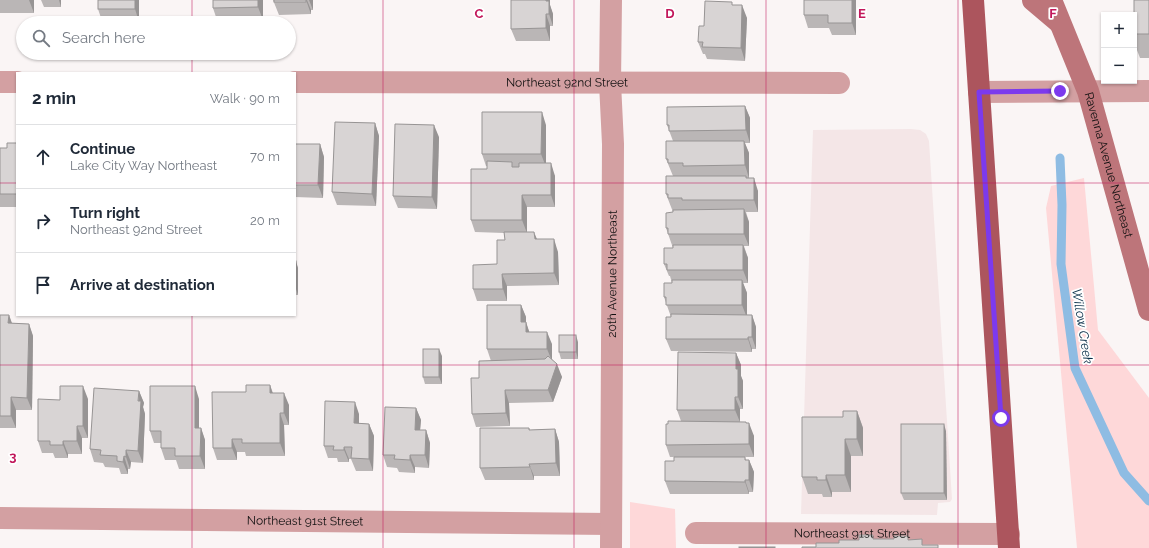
<!DOCTYPE html>
<html lang="en">
<head>
<meta charset="utf-8">
<style>
  body { margin:0; font-family:Raleway,sans-serif; background:#f2f2f3; color:#1f2937 }
  .controls { position:absolute; right:12px; top:12px; display:grid; overflow:hidden; border-radius:0px; box-shadow:0 1px 3px #0004 }
  .controls button { width:36px; height:36px; display:grid; place-items:center; padding:0; border:0; border-bottom:1px solid #e0e1e3; background:#fff; color:#1f2937; font:20px sans-serif }
  .stop { position:absolute; width:12px; height:12px; margin:-9px; border:3px solid #7c3aed; border-radius:50%; background:#fff }
  .stop.end { background:#7c3aed; border-color:#fff; box-shadow:0 1px 4px #0008 }
  .list { margin:0; padding:0; list-style:none }
  h2 { display:flex; justify-content:space-between; align-items:center; height:52px; margin:0; padding:0 16px; font-size:17px }
  h2 small { font-size:13px; font-weight:400; color:#747a83 }
  .list li { display:grid; grid-template-columns:26px 1fr auto; gap:12px; align-items:center; box-sizing:border-box; height:64px; padding:0 16px; border-top:1px solid #e0e1e3 }
  .list b { display:block; font-size:15px; white-space:nowrap }
  .list p { margin:0; font-size:13px; white-space:nowrap; color:#747a83 }
  .list em { font-size:13px; font-style:normal; color:#747a83 }
  .icon { flex:none; width:22px; height:22px; fill:none; stroke:currentColor; stroke-width:2; stroke-linecap:round; stroke-linejoin:round }
  .map { position:relative; flex:none; width:1149px; height:548px; overflow:hidden }
  .search { position:absolute; background:#fff; box-shadow:0 1px 3px #0004; left:16px; top:16px; width:280px; height:44px; display:flex; align-items:center; gap:10px; box-sizing:border-box; padding:0 14px; border-radius:22px; color:#747a83; font-size:15px }
  .panel { position:absolute; background:#fff; box-shadow:0 1px 3px #0004; left:16px; top:72px; width:280px; height:244px; border-radius:0px }
  .map>svg:first-child { display:block }
  .built { fill:#f4e6e7 }
  .green { fill:#fed8d9 }
  .lines { fill:none; stroke-linecap:round; stroke-linejoin:round }
  .stream { stroke:#8ebce3; stroke-width:9 }
  .street { stroke:#d3a0a2; stroke-width:22 }
  .secondary { stroke:#bd757a; stroke-width:22 }
  .primary { stroke:#ac555d; stroke-width:22 }
  .wall { fill:#bab6b6 }
  .shaded-wall { fill:#979494 }
  .building { fill:#d8d4d4; stroke:#979494 }
  .route { stroke:#7c3aed; stroke-width:5 }
  .grid { fill:none; stroke:#c2185b; stroke-width:1; stroke-opacity:0.55 }
  .labels { text-anchor:middle; stroke-width:3.5; stroke-linejoin:round; paint-order:stroke }
  .street-label { font-size:12px; fill:#121111; stroke:#fff }
  .water-label { font-size:13px; font-style:italic; fill:#082d47; stroke:#fff }
  .grid-label { font-size:13px; text-anchor:middle; font-weight:bold; fill:#c2185b; stroke:#fff; stroke-width:3.5; stroke-linejoin:round; paint-order:stroke }
</style>
</head>
<body>
<div class="map">
<svg width="1149" height="548" viewBox="0 0 1149 548">
  <rect width="100%" height="100%" fill="#faf5f5"/>
  <path class="built" d="M911 129 920 130 926 134 929 141 952 499 950 502 938 503 937 515 801 514 813 130Z"/>
  <g class="green">
    <path d="M1084 178 1098 330 1149 398V548H1077L1046 208 1051 186Z"/>
    <path d="M630 502 675 509 676 548H630Z"/>
  </g>
  <g class="lines">
    <path class="stream" d="M1060 158 1062 205 1061 264 1075 368 1124 473 1149 501"/>
    <g class="street">
      <path d="M0 82H17"/>
      <path id="s1" d="M295 82 839 83"/>
      <path d="M979 92 1149 91"/>
      <path id="s2" d="M0 518 611 524"/>
      <path id="s3" d="M696 533 1009 534"/>
      <path id="s4" d="M611 548 613 144 610 83 611 0"/>
    </g>
    <g class="secondary">
      <path d="M1033 0 1059 22"/>
      <path id="s5" d="M1051 0 1088 91 1149 310"/>
    </g>
    <path class="primary" d="M973 0 1009 548"/>
  </g>
  <g class="wall">
    <rect x="0" y="0" width="34" height="13"/>
    <path d="M41 0H61V7H44Z"/>
    <path d="M139 0V22L102 21 98 9Z"/>
    <path d="M213 0H263V20H217L213 8Z"/>
    <path d="M273 0H313V10H311V14L279 15Z"/>
    <path d="M1149 0V58H1140L1134 42V13Z"/>
    <path d="M856 1V35H832L829 28H808L804 15Z"/>
    <path d="M550 5 553 14V26H550V41H516L511 29Z"/>
    <path d="M733 5 747 18 745 61 707 59 705 54H703L698 42 704 26Z"/>
    <path d="M745 106 750 118V143H745L749 153V178H747L758 191V212H746L749 222V246H744L748 258V283H743L747 293V315H752L756 327V349H752V352L671 351 666 339 671 317 664 297 672 283 670 276H669L664 264 673 248 666 228 673 212 666 194 673 176 666 159 673 141 667 125Z"/>
    <path d="M375 123 379 136 376 206 337 205 332 192Z"/>
    <path d="M546 125V163L555 176V207H527V232L537 239 558 252 559 285 507 286V301H477L473 289 497 264 505 240 504 233 475 232 471 220 487 169V166H486L482 154Z"/>
    <path d="M439 137 437 209 398 208 393 196Z"/>
    <path d="M17 143V207H0V148H7Z"/>
    <path d="M295 144H320L324 157 323 198 295 197Z"/>
    <path d="M295 261 298 268V295H295Z"/>
    <path d="M521 305 526 317V322L529 332 552 344V359L562 377 553 402 509 403 510 426 476 427 472 414 479 378 491 361 487 349Z"/>
    <path d="M0 315H9L12 323 29 324 33 336 32 410H16V428H0Z"/>
    <path d="M578 342V359H561L559 352Z"/>
    <path d="M736 353 741 365V376L743 381V409H740V422L746 423 754 436V457H693L749 460 754 472 753 492H749V494H670L665 481 674 461V457H670L666 445 681 421 677 410Z"/>
    <path d="M442 356V384H425L423 377Z"/>
    <path d="M270 385 273 393 289 405V425H284L285 456H246L245 452H237V460H217L213 448 246 392Z"/>
    <path d="M139 391 144 403 143 407 145 414 143 463 131 462 130 469H128V474H121L119 468 105 467 103 463 94 462 90 449Z"/>
    <path d="M88 399V438H82V454H68V458H55L53 453H42L38 441 60 400Z"/>
    <path d="M199 399V428H201L205 440V469H179L176 460H165L161 448V443H154L150 431Z"/>
    <path d="M416 408 421 420 420 430H426L430 443 429 468 415 467V473L399 472 397 468 387 467 383 455Z"/>
    <path d="M857 411 863 428V456H851V492H832V497H823L822 494H808L802 477 843 417Z"/>
    <path d="M359 414V423L369 424 374 436 373 471H356L351 459H349V462H338L337 458H328L324 446Z"/>
    <path d="M529 428 530 430 555 429 559 442 560 476H534V480H485L480 468Z"/>
    <path d="M946 431 947 500H904L901 493Z"/>
  </g>
  <g class="shaded-wall">
    <path d="M29 0H34V13Z"/>
    <path d="M59 0H61V7Z"/>
    <path d="M135 0H139V22L135 9Z"/>
    <path d="M258 0H263V20L258 7Z"/>
    <path d="M306 0H307L311 10V14Z"/>
    <path d="M309 0H313V10Z"/>
    <path d="M546 0H550V5L553 14V26L549 14Z"/>
    <path d="M852 0H856V35L852 23Z"/>
    <path d="M742 5 747 18 745 61 741 48Z"/>
    <path d="M546 14 550 26V41L546 28Z"/>
    <path d="M745 106 750 118V143L746 130Z"/>
    <path d="M542 112 546 125V167L541 154Z"/>
    <path d="M375 123 379 136 376 206 372 194Z"/>
    <path d="M434 125 439 137 437 209 432 197Z"/>
    <path d="M744 141 749 153V178L745 165Z"/>
    <path d="M320 144 324 157 323 198 318 185Z"/>
    <path d="M551 163 555 176V207L551 195Z"/>
    <path d="M754 178 758 191V212L754 200Z"/>
    <path d="M522 195 527 207V233L522 220Z"/>
    <path d="M744 209 749 222V246L744 234Z"/>
    <path d="M534 232 539 244 535 239Z"/>
    <path d="M554 239 558 252 559 285 554 273Z"/>
    <path d="M743 245 748 258V283L743 270Z"/>
    <path d="M296 261 298 268V295L296 289Z"/>
    <path d="M502 274 507 286V301L503 289Z"/>
    <path d="M742 280 747 293V318L742 305Z"/>
    <path d="M521 305 526 317V334L521 322Z"/>
    <path d="M9 315 13 327 8 323Z"/>
    <path d="M752 315 756 327V349L752 337Z"/>
    <path d="M526 322 530 334 526 332Z"/>
    <path d="M29 324 33 336 32 410 27 398Z"/>
    <path d="M547 332 552 344V361L547 349Z"/>
    <path d="M576 335 578 342V359L576 352Z"/>
    <path d="M748 337 752 349V352L748 339Z"/>
    <path d="M439 349 442 356V384L439 377Z"/>
    <path d="M736 353 741 365V376L743 381V409L738 397 736 369Z"/>
    <path d="M557 364 562 377 553 402 548 390Z"/>
    <path d="M270 385 274 398 270 393Z"/>
    <path d="M83 386 88 399V438L83 426Z"/>
    <path d="M195 386 199 399V440L195 428Z"/>
    <path d="M505 390 509 403 510 426 506 413Z"/>
    <path d="M139 391 144 403 143 407 145 414 143 463 138 451Z"/>
    <path d="M284 393 289 405V425L284 413Z"/>
    <path d="M11 397 16 410V428L11 416Z"/>
    <path d="M735 397 740 409V422L735 410Z"/>
    <path d="M355 402 359 414V436L354 423Z"/>
    <path d="M416 408 421 420 419 442 415 430Z"/>
    <path d="M857 411 863 428V456L857 439Z"/>
    <path d="M280 413 284 425 285 456 280 443Z"/>
    <path d="M746 422 749 432V423L754 436V457L749 444Z"/>
    <path d="M369 424 374 436 373 471 369 459Z"/>
    <path d="M944 424 946 431 947 500 944 493Z"/>
    <path d="M77 426 82 438V454L77 441Z"/>
    <path d="M201 428 205 440V469L200 456Z"/>
    <path d="M555 429 559 442 560 476 556 463Z"/>
    <path d="M426 430 430 443 429 468 425 455Z"/>
    <path d="M232 439 237 452V460L232 448Z"/>
    <path d="M845 439 851 456V492L845 475Z"/>
    <path d="M63 441 68 454V458L63 445Z"/>
    <path d="M344 447 349 459V462L344 450Z"/>
    <path d="M126 450 131 462 130 469 126 457Z"/>
    <path d="M410 455 415 467V473L410 460Z"/>
    <path d="M124 456 128 469V474L123 462Z"/>
    <path d="M745 457 749 469V460L754 472 753 492 749 480Z"/>
    <path d="M529 464 534 476V480L530 467Z"/>
    <path d="M826 475 832 492V497L826 480Z"/>
    <path d="M745 480 749 492V494L745 482Z"/>
  </g>
  <g class="building">
    <rect x="98" y="0" width="37" height="9"/>
    <path d="M213 0H258V7L213 8Z"/>
    <rect x="274" y="0" width="32" height="2"/>
    <path d="M511 0H546V1H549V14H546V28L511 29Z"/>
    <path d="M804 0H852V23H828V15H804Z"/>
    <path d="M1134 0H1149V34H1134V15H1131V13H1134Z"/>
    <path d="M705 1 732 2V5H742L741 48 702 47 703 42H698L699 26H704Z"/>
    <path d="M745 106 746 130 669 131V125H667V107Z"/>
    <path d="M482 112H542L541 154H482Z"/>
    <path d="M335 122 375 123 372 194 332 192Z"/>
    <path d="M395 124 434 125 432 197 393 196Z"/>
    <path d="M666 141H744L745 165 683 166V163H668V159H666Z"/>
    <path d="M7 143H17V194H0V148H7Z"/>
    <path d="M295 144H320L318 185H295Z"/>
    <path d="M487 161 512 162V167H519V163H551V195H522V220H471V169H487Z"/>
    <path d="M666 176H746V178H754V200H682V198H668V194H666Z"/>
    <path d="M744 209V234H668V228H666V213L673 212V210Z"/>
    <path d="M504 232H534L535 239H554V273L502 274 503 289H473V265L497 264V240H505Z"/>
    <path d="M673 245H743V270H667V264H664V248H673Z"/>
    <rect x="295" y="261" width="1" height="28"/>
    <path d="M672 280H742V305H666V297H664V283H672Z"/>
    <path d="M487 305H521V322H526V332H547V349H487Z"/>
    <path d="M671 314 752 315V337H748V339H666V317H671Z"/>
    <path d="M0 315H9L8 323 29 324 27 398 11 397V416H0Z"/>
    <rect x="559" y="335" width="17" height="17"/>
    <rect x="423" y="349" width="16" height="28"/>
    <path d="M678 352 736 353V369H738V397H735V410H677Z"/>
    <path d="M548 356 557 364 548 390H505L506 413 472 414 471 378H479V361L545 359Z"/>
    <path d="M246 385H270V393H284V413H280V443H242V439H232V448H213L212 392H246Z"/>
    <path d="M60 386H83V426H77V441H63V445H50V441H38V399L60 400Z"/>
    <path d="M150 386H195V428H201L200 456H175V448H161V431H150Z"/>
    <path d="M94 388 139 391 138 401H141L138 451 126 450V457L124 456 123 462 117 461V456L100 455 101 450 90 449Z"/>
    <path d="M325 401 355 402 354 423 369 424V459L351 458 352 447H344V450H333L334 446H324Z"/>
    <path d="M385 407 416 408 415 430H426L425 455H410V460L394 459 395 455H383Z"/>
    <path d="M843 411H857V439H845V475H826V480H817V477H802V417H843Z"/>
    <path d="M668 421 746 422V423H749V444L666 445V424H668Z"/>
    <rect x="901" y="424" width="43" height="69"/>
    <path d="M480 428H529V430L555 429 556 463 529 464 530 467 480 468Z"/>
    <path d="M674 457H745V460H749V480H745V482L665 481V461H674Z"/>
    <path d="M859 535H873V539H894V536H908V540L922 539V545H938V548H802V547H816V543H839V540H859Z"/>
    <rect x="739" y="547" width="36" height="1"/>
  </g>
  <g class="lines">
    <path class="route" d="M1001 418 979 92 1060 91"/>
  </g>
  <path class="grid" d="M192 0V23M383 0V548M574 0V548M766 0V548M958 0V548M192 53V73M0 183H17M295 183H1149M192 315V548M0 365H1149"/>
  <g class="labels">
    <g class="street-label">
      <text dy="4" stroke="none"><textPath href="#s1" startOffset="272">Northeast 92nd Street</textPath></text>
      <text dy="4" stroke="none"><textPath href="#s5" startOffset="175">Ravenna Avenue Northeast</textPath></text>
      <text dy="4" stroke="none"><textPath href="#s4" startOffset="274">20th Avenue Northeast</textPath></text>
      <text dy="4" stroke="none"><textPath href="#s2" startOffset="305">Northeast 91st Street</textPath></text>
      <text dy="4" stroke="none"><textPath href="#s3" startOffset="156">Northeast 91st Street</textPath></text>
    </g>
    <g class="water-label">
      <text transform="translate(1083 326) rotate(81)" y="5">Willow Creek</text>
    </g>
  </g>
  <g class="grid-label">
    <text x="479" y="18">C</text>
    <text x="670" y="18">D</text>
    <text x="862" y="18">E</text>
    <text x="1053" y="18">F</text>
    <text x="13" y="461">3</text>
  </g>
</svg>
<div class="controls">
<button>+</button>
<button>−</button>
</div>
<div class="stop" style="left:1001px;top:418px"></div>
<div class="stop end" style="left:1060px;top:91px"></div>
<div class="search"><svg class="icon" aria-label="search" viewBox="0 0 24 24"><circle cx="10" cy="10" r="6"/><path d="M15 15l6 6"/></svg>Search here</div>
<section class="panel">
<h2>2 min<small>Walk · 90 m</small></h2>
<ul class="list">
<li><svg class="icon" aria-label="ahead" viewBox="0 0 24 24"><path d="M12 20V5M6 11l6-6 6 6"/></svg><div><b>Continue</b><p>Lake City Way Northeast</p></div><em>70 m</em></li>
<li><svg class="icon" aria-label="right" viewBox="0 0 24 24"><path d="M7 20v-9h11M14 6l5 5-5 5"/></svg><div><b>Turn right</b><p>Northeast 92nd Street</p></div><em>20 m</em></li>
<li><svg class="icon" aria-label="arrive" viewBox="0 0 24 24"><path d="M6 21V4h12l-3 4 3 4H6"/></svg><div><b>Arrive at destination</b></div></li>
</ul>
</section>
</div>
</body>
</html>
